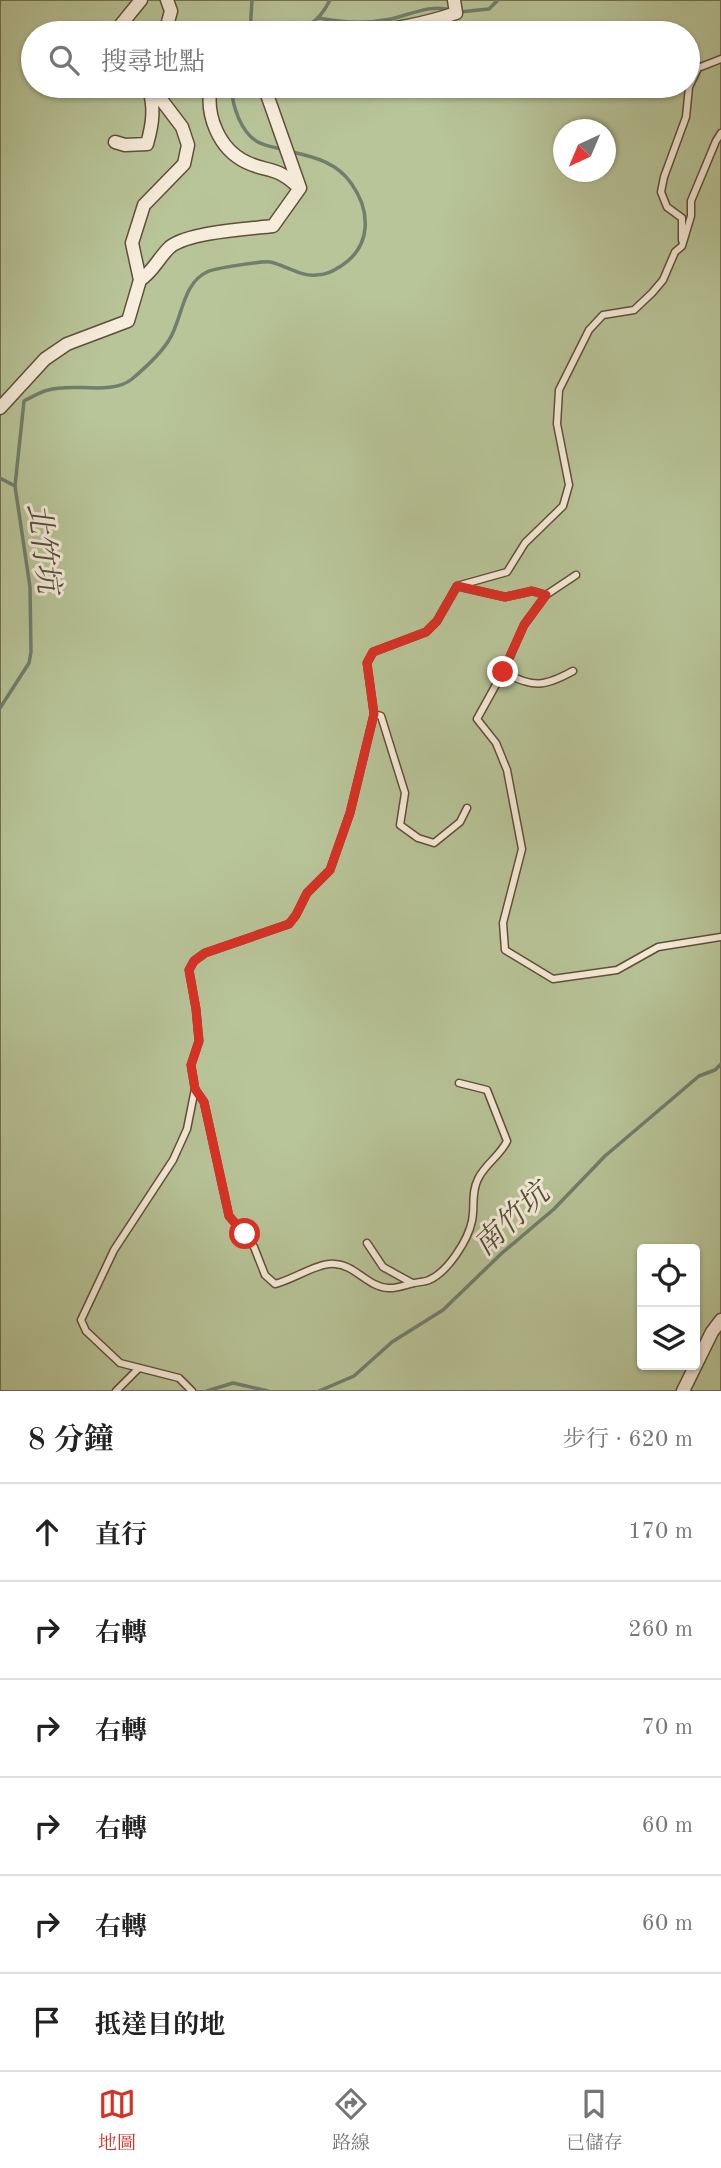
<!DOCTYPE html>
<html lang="zh-TW">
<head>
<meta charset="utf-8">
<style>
  body { margin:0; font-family:"Old Standard TT","Noto Serif TC",serif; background:#f2f2f2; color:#222 }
  .controls { position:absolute; right:21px; bottom:21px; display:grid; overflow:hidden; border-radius:7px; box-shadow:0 2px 5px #0004 }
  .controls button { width:63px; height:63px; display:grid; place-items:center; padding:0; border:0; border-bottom:2px solid #e0e0e0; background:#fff; color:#222; font:35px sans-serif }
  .compass { position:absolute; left:553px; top:119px; width:63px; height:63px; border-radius:50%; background:#fff; box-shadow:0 2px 5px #0004; rotate:224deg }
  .stop { position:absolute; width:21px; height:21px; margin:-16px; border:5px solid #d93025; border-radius:50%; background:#fff }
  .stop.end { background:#d93025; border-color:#fff; box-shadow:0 2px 7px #0008 }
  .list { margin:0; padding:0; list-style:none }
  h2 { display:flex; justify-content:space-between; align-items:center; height:91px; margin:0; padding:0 28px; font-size:30px }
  h2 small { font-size:23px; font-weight:400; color:#767676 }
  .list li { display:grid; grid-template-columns:46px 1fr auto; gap:21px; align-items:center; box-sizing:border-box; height:98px; padding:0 28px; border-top:2px solid #e0e0e0 }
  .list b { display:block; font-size:26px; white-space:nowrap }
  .list em { font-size:23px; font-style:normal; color:#767676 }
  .icon { flex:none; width:38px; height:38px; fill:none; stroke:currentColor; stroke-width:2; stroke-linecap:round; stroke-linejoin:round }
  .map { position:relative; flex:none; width:721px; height:1391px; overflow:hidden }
  .search { position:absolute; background:#fff; box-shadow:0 2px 5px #0004; left:21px; right:21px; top:21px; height:77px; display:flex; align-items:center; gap:18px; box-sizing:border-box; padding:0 24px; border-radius:38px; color:#767676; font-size:26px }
  .sheet { height:679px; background:#fff }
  nav { display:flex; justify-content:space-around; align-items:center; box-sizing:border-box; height:98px; border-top:2px solid #e0e0e0; background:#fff; font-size:19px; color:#767676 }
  nav a { display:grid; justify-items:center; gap:4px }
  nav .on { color:#d93025 }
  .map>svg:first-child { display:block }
  .green { fill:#b8c599; stroke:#747150; stroke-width:2; fill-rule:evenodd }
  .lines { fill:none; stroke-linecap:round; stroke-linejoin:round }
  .stream { stroke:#707e6d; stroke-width:3.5 }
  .service-casing { stroke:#604f37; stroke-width:9 }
  .minor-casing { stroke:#604f37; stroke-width:15 }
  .service { stroke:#f7eddc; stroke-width:6 }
  .minor { stroke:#f7eddc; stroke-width:12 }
  .route { stroke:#d93025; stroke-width:9 }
  .labels { text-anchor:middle; stroke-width:6; stroke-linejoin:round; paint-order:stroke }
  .water-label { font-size:30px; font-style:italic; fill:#504e39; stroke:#f7eddc }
</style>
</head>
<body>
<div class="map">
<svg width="721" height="1391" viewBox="0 0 721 1391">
  <rect width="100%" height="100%" fill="#f3e4c9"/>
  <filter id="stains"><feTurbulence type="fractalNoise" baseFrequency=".00286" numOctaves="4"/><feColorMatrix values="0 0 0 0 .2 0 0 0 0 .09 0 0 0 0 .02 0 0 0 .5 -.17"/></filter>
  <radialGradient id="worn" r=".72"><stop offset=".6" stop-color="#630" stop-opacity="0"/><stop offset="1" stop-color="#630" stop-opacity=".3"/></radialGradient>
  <path class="green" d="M0 0H721V1391H0ZM33 33H688V86H33ZM564 130H606V172H564ZM642 1249H695V1365H642Z"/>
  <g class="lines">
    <g class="stream">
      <path d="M459 12 489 9 498 0"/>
      <path d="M319 18C343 23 366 24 391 19 412 14 431 4 451 10"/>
      <path d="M250 33 252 0"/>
      <path d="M257 33C293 22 309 41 330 0"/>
      <path d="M232 86C231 104 241 133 258 142 265 146 274 147 281 149"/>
      <path d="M0 478 15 486 30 587 31 652 29 663 0 708"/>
      <path d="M15 486 24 401C32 397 40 392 48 390 73 382 111 396 132 379 145 368 160 355 169 340 182 321 182 283 207 272 214 268 263 261 270 262 285 265 302 277 316 275 326 275 333 271 341 266 372 246 371 211 351 183 337 163 315 157 292 152"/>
      <path d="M207 1391 233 1383 268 1391"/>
      <path d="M319 1391 354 1376 392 1342 443 1310 502 1253 554 1209 605 1156 699 1076 715 1070 721 1064"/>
    </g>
    <defs>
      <g id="service">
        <path d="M682 240V218L667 207 661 192 664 177 686 117 689 87 698 68 721 59"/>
        <path d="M461 587 505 597 532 591 546 595 524 625 503 672 477 719 496 743 507 770 522 849 503 923 505 950 553 979 617 970 658 947 721 937"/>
        <path d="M546 595 576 575"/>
        <path d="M503 672C533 688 544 687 573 671"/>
        <path d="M374 714 381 716 405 793 400 825 418 838 434 843 460 822 467 808"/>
        <path d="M195 1089 204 1102 229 1216 254 1247 265 1275 275 1284C292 1280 319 1262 335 1264 355 1265 368 1287 388 1288 396 1289 405 1285 414 1283 418 1282 425 1282 429 1280 448 1272 468 1240 472 1221 475 1206 471 1193 478 1179 485 1164 500 1156 507 1141L487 1090 459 1083"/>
        <path d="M367 1243 383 1267 412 1283"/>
        <path d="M116 1391 139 1368"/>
        <path d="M192 1391 179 1378 120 1363 86 1331 81 1320 114 1250 173 1160 187 1129 195 1089 191 1065 199 1041 196 1009 189 970 194 961 205 953 289 924 296 915 307 893 330 870 350 813 374 714 367 663 373 652 426 632 437 621 457 586 507 572 525 543 563 506 569 485 557 424 559 390 589 330 603 315 634 310 652 293 663 280 675 252 682 246 691 216V201L716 141 721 133"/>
      </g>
      <g id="minor">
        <path d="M119 27 141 0"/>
        <path d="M165 33 171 11 167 0"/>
        <path d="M357 33C391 30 424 24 456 13L454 0"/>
        <path d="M211 86C205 115 219 149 246 162 266 172 276 166 296 185"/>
        <path d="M115 142 125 145 147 144C153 123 155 106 148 86"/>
        <path d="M140 280C153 272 159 257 170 247 189 232 248 229 273 226L300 188 264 86"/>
        <path d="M0 408 45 359 67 344 128 321 140 280 132 243 144 205 184 164 188 145 182 127 160 98 157 86"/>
        <path d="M683 1391 712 1332 721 1320"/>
      </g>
    </defs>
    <use href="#service" class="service-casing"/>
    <use href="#minor" class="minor-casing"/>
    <use href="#service" class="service"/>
    <use href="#minor" class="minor"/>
  </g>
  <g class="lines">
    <path class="route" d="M245 1234 229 1216 204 1102 195 1089 191 1065 199 1041 196 1009 189 970 194 961 205 953 289 924 296 915 307 893 330 870 350 813 374 714 367 663 373 652 426 632 437 621 457 586 505 597 532 591 546 595 524 625 503 672"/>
  </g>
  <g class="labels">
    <g class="water-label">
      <text transform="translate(44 548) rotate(83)" y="10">北竹坑</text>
      <text transform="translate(511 1219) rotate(-43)" y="10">南竹坑</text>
    </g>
  </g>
  <rect width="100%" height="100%" filter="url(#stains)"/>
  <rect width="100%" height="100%" fill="url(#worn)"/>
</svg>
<div class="controls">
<button><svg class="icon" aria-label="locate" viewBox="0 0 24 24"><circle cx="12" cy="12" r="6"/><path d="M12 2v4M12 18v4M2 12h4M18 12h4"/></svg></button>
<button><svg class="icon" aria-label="layers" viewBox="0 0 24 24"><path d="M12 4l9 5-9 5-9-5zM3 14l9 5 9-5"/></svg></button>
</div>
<svg class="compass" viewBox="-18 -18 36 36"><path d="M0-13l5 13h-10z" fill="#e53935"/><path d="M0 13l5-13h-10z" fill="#767676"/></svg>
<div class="stop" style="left:245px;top:1234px"></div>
<div class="stop end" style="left:503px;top:672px"></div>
<div class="search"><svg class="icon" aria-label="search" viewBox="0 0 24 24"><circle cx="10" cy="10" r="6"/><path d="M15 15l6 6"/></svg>搜尋地點</div>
</div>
<section class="sheet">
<h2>8 分鐘<small>步行 · 620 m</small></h2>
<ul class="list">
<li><svg class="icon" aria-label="ahead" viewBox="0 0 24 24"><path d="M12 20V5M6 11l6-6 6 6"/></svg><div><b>直行</b></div><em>170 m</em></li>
<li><svg class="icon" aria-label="right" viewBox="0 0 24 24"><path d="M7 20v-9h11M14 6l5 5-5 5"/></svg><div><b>右轉</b></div><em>260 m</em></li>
<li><svg class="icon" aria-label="right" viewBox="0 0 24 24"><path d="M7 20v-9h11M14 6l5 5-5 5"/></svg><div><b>右轉</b></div><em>70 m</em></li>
<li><svg class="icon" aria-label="right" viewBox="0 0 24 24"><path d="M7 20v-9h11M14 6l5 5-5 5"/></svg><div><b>右轉</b></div><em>60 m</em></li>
<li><svg class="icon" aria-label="right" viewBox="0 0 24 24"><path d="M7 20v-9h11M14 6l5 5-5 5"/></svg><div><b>右轉</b></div><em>60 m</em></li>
<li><svg class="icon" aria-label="arrive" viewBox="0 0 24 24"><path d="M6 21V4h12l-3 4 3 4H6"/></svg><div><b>抵達目的地</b></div></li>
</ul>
</section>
<nav>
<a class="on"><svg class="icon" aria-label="map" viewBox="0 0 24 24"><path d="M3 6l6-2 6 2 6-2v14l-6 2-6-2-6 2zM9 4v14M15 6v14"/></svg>地圖</a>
<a><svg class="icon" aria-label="directions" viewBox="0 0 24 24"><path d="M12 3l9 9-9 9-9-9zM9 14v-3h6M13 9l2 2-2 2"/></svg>路線</a>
<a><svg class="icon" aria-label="saved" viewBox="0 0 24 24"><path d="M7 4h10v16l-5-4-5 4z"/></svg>已儲存</a>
</nav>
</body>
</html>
